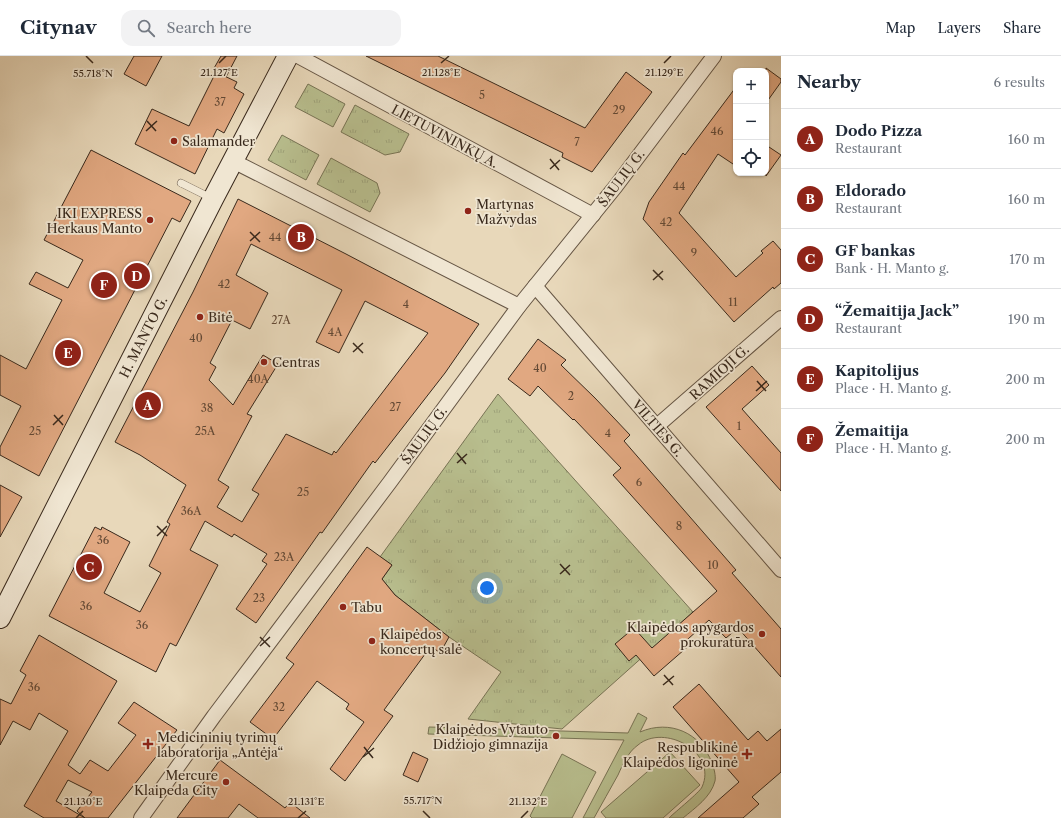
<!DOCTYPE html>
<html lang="en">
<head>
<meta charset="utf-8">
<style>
  body { margin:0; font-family:"Libre Caslon Text",serif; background:#f2f2f3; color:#1f2937 }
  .controls { position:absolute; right:12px; top:12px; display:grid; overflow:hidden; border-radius:8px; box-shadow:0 1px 3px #0004 }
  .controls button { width:36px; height:36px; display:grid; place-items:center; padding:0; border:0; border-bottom:1px solid #e0e1e3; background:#fff; color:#1f2937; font:20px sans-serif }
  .you { position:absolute; left:487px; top:532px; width:14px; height:14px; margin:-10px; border:3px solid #fff; border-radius:50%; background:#1a73e8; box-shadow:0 0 0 6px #1a73e833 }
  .badge { display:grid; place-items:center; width:26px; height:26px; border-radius:50%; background:#8f2418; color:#fff; font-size:13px; font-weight:700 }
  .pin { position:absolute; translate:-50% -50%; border:2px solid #fff; box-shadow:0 1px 4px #0006 }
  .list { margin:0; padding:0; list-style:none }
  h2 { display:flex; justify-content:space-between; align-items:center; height:52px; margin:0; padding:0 16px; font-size:17px }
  h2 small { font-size:13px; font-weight:400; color:#747a83 }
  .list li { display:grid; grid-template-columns:26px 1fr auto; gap:12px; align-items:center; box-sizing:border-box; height:60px; padding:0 16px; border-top:1px solid #e0e1e3 }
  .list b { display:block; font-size:15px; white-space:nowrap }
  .list p { margin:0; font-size:13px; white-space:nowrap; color:#747a83 }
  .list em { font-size:13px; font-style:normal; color:#747a83 }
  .icon { flex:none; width:22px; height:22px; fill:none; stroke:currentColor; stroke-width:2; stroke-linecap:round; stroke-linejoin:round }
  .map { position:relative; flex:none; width:781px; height:762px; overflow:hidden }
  header { display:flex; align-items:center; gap:24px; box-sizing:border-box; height:56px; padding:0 20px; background:#fff; border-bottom:1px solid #e0e1e3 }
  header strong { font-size:19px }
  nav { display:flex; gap:22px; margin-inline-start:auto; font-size:14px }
  .search { width:280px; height:36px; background:#f2f2f3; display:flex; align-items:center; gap:10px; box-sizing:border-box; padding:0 14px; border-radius:12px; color:#747a83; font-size:15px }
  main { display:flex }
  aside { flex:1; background:#fff }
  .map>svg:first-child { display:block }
  .grass { fill:url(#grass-tufts); stroke:#787455 }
  .pitch { fill:#b8be8e; stroke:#787455 }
  .building { fill:#e1a881; stroke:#39291c; fill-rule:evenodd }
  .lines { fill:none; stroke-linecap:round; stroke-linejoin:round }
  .lane-casing { stroke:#655544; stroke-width:8 }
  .street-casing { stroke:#655544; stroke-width:16 }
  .secondary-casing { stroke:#39291c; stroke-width:22 }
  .lane { stroke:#f0e6d2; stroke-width:7 }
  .street { stroke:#f0e6d2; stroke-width:14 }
  .secondary { stroke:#f0e6d2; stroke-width:20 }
  .ticks { fill:none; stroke:#39291c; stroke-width:1.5 }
  .poi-dot { fill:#8f2418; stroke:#f0e6d2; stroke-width:1.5 }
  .labels { text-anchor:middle; stroke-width:3.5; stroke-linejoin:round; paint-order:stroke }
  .number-label { font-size:11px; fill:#634935 }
  .street-label { font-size:13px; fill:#39291c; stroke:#f0e6d2 }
  .poi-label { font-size:13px; fill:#39291c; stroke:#f0e6d2; text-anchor:start }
  .ticks-label { font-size:10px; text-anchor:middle; fill:#39291c; stroke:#f0e6d2; stroke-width:3.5; stroke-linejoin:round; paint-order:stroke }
</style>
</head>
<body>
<header>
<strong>Citynav</strong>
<div class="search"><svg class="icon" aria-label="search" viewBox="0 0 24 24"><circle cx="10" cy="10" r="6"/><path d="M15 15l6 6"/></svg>Search here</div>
<nav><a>Map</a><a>Layers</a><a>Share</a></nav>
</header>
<main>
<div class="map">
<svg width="781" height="762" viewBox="0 0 781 762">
  <defs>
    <pattern id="grass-tufts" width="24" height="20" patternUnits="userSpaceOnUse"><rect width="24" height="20" fill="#b8be8e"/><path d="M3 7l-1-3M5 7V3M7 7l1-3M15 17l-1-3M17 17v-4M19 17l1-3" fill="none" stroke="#9fa37a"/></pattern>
  </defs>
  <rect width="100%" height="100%" fill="#e8d8ba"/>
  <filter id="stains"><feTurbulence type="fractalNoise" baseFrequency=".005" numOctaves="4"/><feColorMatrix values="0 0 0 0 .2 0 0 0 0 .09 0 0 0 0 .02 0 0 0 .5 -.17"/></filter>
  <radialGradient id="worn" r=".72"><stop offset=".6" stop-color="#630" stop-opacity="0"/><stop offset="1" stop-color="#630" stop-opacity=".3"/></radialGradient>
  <g class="grass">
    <path d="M308 28 345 48 333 71 295 51Z"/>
    <path d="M355 49 409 78 400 96 385 99 341 76Z"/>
    <path d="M282 79 319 99 306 124 268 104Z"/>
    <path d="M331 102 377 127 380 137 370 156 317 128Z"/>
    <path d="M498 338 693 556 562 673 468 663 501 616 449 581 395 539 382 523 392 509 380 501Z"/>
  </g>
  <g class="pitch">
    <path d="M638 657 647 662 640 676C670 663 701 677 712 707 714 712 716 720 715 725 711 741 695 752 683 762H669C675 756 700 736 702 731 718 696 664 667 638 689 628 696 623 708 618 719 610 733 602 748 594 762H583L624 684 428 678 429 671 628 677Z"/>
    <path d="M670 696 700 729 663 762H606L601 756Z"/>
    <path d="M562 698 596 716 572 762H532L530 760Z"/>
  </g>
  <g class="building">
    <path d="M134 0H162L146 30 124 18Z"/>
    <path d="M221 0H237L226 21 213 14Z"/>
    <path d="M366 0H438L585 72 626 16 652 36 592 116 562 101 563 97Z"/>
    <path d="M766 12 781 23V26L766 47Z"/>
    <path d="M216 16 237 26 234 32 244 38 224 77 217 73 195 118 135 88 152 53 189 70Z"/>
    <path d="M736 31V110L718 98 679 157 736 221 763 197 761 195 773 185 781 194V227L774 233 773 231 734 266 643 163 649 146 683 97 685 99Z"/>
    <path d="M766 89 781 99 766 120Z"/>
    <path d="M91 94 191 145 180 166 172 162 39 420 0 399V391L21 350 0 339V299L26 313 62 244 29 228 36 216 68 232 83 204 44 184Z"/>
    <path d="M238 143 346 198 479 268 445 317 375 407 373 405 322 477 320 476 256 567 236 553 267 508 262 505 267 498 234 478 232 481 205 465 190 494 218 509 176 590 170 587 156 616 49 560 95 471 101 474 102 471 130 486 104 537 140 556 161 517 149 510 170 468 167 466 186 429 140 399 115 386 193 236ZM251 188 342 234 316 286 339 297 365 245 428 277 336 397 334 395 332 399 286 378 252 434 259 438 242 466 217 451 229 431 218 424 252 360 247 358 278 308 263 299 233 349 209 324 216 311 210 307 232 264 250 273 268 237 236 219Z"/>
    <path d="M538 283 566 304 561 309 595 342 630 379 624 385 736 514 732 517 781 573V621L738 572 726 582 709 564 688 583 692 587 654 620 636 599 629 605 615 588 634 572 652 592 717 535 613 419 621 412 574 363 573 364 538 330 530 340 508 323Z"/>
    <path d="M752 310 769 329 742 353 781 397V435L706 351Z"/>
    <path d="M0 429 22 441 0 481Z"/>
    <path d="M367 491 392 509 382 523 395 539 449 581 440 597 431 590 384 654 393 660 345 725 330 713 364 666 346 653 349 648 317 625 273 683 250 666 294 608 286 602Z"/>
    <path d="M39 579 117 625 68 709 80 718 90 704 108 715 136 679 118 667 134 646 177 674 108 762H85L77 755 92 736 68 724 56 745 85 762H44L24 750 68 675 39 657 30 674 13 665 0 689V643L11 648 26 619 20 615Z"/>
    <path d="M699 628 748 684 758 675 767 685 781 673V716L752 741 759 748 743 762H698L739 726 673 651Z"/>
    <path d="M413 696 428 703 418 726 403 719Z"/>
    <path d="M220 704 285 752 290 746 310 762H258L239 748 228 762H177Z"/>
  </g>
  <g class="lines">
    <defs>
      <path id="lane" d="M181 127 211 142"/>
      <g id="street">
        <path d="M298 0 593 159"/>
        <path d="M233 105 519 250"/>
        <path d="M535 230 781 514"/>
        <path d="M657 370 781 262"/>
        <path d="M141 762 214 660 390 426 519 250 616 130 714 0"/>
      </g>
      <path id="secondary" d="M0 562 213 143 288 0"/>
    </defs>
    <use href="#lane" class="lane-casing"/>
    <use href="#street" class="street-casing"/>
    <use href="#secondary" class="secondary-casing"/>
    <use href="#lane" class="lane"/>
    <use href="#street" class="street"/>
    <use href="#secondary" class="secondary"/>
  </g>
  <path class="ticks" d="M86 0 93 7M219 7 226 0M441 7 449 0M664 7 671 0M147 65 156 75M146 75 157 65M550 103 559 114M550 113 560 104M250 176 260 186M250 185 260 176M653 214 663 224M653 224 663 215M353 287 363 297M353 296 363 287M757 325 766 335M756 335 767 325M54 359 63 369M53 369 63 359M457 397 466 408M457 407 467 398M157 470 167 480M157 480 167 470M560 508 570 519M560 518 570 509M260 581 270 591M260 590 270 581M664 619 673 629M663 629 674 620M364 691 373 702M363 701 374 692M423 755 430 762M76 762 83 755M298 762 306 755M521 762 528 755"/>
  <g class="poi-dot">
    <circle cx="174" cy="85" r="4"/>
    <circle cx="468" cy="155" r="4"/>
    <circle cx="150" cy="164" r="4"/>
    <circle cx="200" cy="261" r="4"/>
    <circle cx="264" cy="306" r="4"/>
    <circle cx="343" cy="551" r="4"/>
    <circle cx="762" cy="578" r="4"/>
    <circle cx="372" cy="585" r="4"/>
    <circle cx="556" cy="680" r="4"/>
    <path d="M146 682h4v4h4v4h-4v4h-4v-4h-4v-4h4z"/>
    <path d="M745 692h4v4h4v4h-4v4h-4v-4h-4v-4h4z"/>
    <circle cx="226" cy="726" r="4"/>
  </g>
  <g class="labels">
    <g class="number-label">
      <text x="482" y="43">5</text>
      <text x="220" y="50">37</text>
      <text x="619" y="58">29</text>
      <text x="717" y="79">46</text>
      <text x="577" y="90">7</text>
      <text x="679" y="134">44</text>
      <text x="666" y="170">42</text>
      <text x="275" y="185">44</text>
      <text x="694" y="201">9</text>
      <text x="224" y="232">42</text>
      <text x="733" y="250">11</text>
      <text x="406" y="252">4</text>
      <text x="281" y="268">27A</text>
      <text x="335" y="280">4A</text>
      <text x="196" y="286">40</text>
      <text x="540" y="316">40</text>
      <text x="258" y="327">40A</text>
      <text x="571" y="344">2</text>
      <text x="395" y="355">27</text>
      <text x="207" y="356">38</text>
      <text x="739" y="374">1</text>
      <text x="35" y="379">25</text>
      <text x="205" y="379">25A</text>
      <text x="608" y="381">4</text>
      <text x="639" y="430">6</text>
      <text x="303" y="440">25</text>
      <text x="191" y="459">36A</text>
      <text x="679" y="474">8</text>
      <text x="103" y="488">36</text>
      <text x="284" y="505">23A</text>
      <text x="713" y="513">10</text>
      <text x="259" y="546">23</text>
      <text x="86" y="554">36</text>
      <text x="142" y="573">36</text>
      <text x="34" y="635">36</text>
      <text x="279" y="655">32</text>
    </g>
    <g class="street-label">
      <text transform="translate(445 80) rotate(28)" y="5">LIETUVININKŲ A.</text>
      <text transform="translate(621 122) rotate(-53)" y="5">ŠAULIŲ G.</text>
      <text transform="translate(143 281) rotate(-63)" y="5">H. MANTO G.</text>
      <text transform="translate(719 316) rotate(-42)" y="5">RAMIOJI G.</text>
      <text transform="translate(658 372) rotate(49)" y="5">VILTIES G.</text>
      <text transform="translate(424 379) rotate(-54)" y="5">ŠAULIŲ G.</text>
    </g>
    <g class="poi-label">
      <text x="182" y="90">Salamander</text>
      <text x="476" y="153">Martynas<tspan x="476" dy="15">Mažvydas</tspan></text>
      <text x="142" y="162" text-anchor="end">IKI EXPRESS<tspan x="142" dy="15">Herkaus Manto</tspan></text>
      <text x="208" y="266">Bitė</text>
      <text x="272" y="311">Centras</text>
      <text x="351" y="556">Tabu</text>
      <text x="754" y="576" text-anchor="end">Klaipėdos apygardos<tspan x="754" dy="15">prokuratūra</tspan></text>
      <text x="380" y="583">Klaipėdos<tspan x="380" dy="15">koncertų salė</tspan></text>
      <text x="548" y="678" text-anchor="end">Klaipėdos Vytauto<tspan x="548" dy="15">Didžiojo gimnazija</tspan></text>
      <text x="157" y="686">Medicininių tyrimų<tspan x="157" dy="15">laboratorija „Antėja“</tspan></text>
      <text x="738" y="696" text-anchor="end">Respublikinė<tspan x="738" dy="15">Klaipėdos ligoninė</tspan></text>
      <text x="218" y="724" text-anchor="end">Mercure<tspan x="218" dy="15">Klaipeda City</tspan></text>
    </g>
  </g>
  <g class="ticks-label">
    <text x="219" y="20">21.127°E</text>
    <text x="441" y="20">21.128°E</text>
    <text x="664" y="20">21.129°E</text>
    <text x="93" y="21">55.718°N</text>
    <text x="423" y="748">55.717°N</text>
    <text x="83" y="749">21.130°E</text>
    <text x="306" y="749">21.131°E</text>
    <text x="528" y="749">21.132°E</text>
  </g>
  <rect width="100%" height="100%" filter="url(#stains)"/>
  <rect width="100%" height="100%" fill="url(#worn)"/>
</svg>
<div class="controls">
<button>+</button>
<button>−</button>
<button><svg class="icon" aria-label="locate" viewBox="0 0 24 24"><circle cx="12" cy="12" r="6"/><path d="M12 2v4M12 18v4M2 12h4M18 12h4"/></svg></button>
</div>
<div class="you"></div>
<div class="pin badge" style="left:148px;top:349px">A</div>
<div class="pin badge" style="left:301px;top:181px">B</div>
<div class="pin badge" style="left:89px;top:511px">C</div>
<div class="pin badge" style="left:137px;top:220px">D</div>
<div class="pin badge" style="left:68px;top:297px">E</div>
<div class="pin badge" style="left:104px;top:229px">F</div>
</div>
<aside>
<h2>Nearby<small>6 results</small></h2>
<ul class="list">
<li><span class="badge">A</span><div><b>Dodo Pizza</b><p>Restaurant</p></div><em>160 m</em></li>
<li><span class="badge">B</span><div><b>Eldorado</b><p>Restaurant</p></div><em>160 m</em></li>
<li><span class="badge">C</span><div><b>GF bankas</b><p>Bank · H. Manto g.</p></div><em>170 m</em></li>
<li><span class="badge">D</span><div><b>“Žemaitija Jack”</b><p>Restaurant</p></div><em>190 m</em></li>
<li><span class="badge">E</span><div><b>Kapitolijus</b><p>Place · H. Manto g.</p></div><em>200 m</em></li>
<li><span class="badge">F</span><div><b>Žemaitija</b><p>Place · H. Manto g.</p></div><em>200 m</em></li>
</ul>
</aside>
</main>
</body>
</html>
